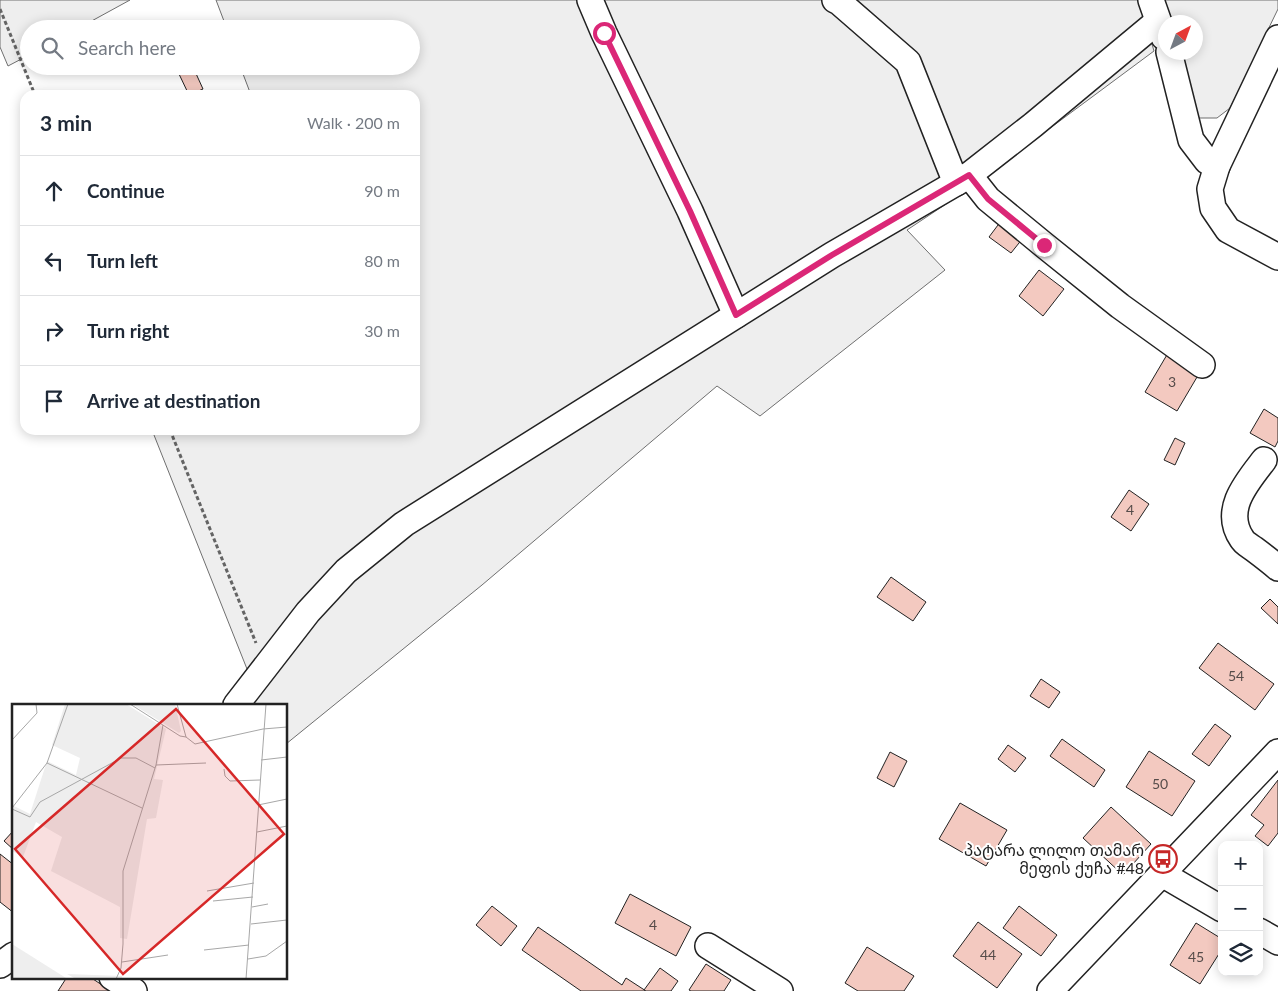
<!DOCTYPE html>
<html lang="en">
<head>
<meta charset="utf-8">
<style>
  body { margin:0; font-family:Lato,"Noto Sans Georgian",sans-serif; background:#f2f2f3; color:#1f2937 }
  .controls { position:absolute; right:15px; bottom:15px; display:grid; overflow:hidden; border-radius:10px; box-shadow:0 2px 12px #0003 }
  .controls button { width:45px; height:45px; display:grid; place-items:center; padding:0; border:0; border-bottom:1px solid #e0e1e3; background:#fff; color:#1f2937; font:25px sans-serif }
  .compass { position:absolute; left:1158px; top:15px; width:45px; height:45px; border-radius:50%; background:#fff; box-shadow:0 2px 12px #0003; rotate:41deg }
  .stop { position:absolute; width:15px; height:15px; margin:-11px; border:4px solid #db2777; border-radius:50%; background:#fff }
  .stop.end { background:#db2777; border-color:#fff; box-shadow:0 1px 5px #0008 }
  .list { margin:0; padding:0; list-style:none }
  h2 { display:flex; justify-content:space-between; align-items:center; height:65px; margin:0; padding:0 20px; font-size:21px }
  h2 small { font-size:16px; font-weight:400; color:#747a83 }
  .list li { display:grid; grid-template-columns:32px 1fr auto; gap:15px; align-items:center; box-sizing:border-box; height:70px; padding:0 20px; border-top:1px solid #e0e1e3 }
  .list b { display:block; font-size:19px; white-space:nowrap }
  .list em { font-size:16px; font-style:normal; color:#747a83 }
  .icon { flex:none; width:28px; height:28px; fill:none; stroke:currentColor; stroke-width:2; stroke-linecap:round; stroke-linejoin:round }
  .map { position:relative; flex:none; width:1278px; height:991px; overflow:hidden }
  .search { position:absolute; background:#fff; box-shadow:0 2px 12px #0003; left:20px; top:20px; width:400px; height:55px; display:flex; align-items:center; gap:12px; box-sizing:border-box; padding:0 18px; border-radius:28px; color:#747a83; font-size:19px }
  .panel { position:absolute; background:#fff; box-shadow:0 2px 12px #0003; left:20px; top:90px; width:400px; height:345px; border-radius:15px }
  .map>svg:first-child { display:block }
  .green { fill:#eee; stroke:#6f6f6f }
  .building { fill:#f3c9c0; stroke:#222 }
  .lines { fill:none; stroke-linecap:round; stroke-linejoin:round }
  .minor-casing { stroke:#222; stroke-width:28 }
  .path { stroke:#646464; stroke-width:3; stroke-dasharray:4 2.5; stroke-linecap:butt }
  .minor { stroke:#fff; stroke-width:25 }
  .route { stroke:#db2777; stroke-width:6 }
  .labels { text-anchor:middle; stroke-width:4; stroke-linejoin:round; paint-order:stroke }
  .number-label { font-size:14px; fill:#564c4a }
  .poi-label { font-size:16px; fill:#222; stroke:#fff; text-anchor:end }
  .inset-road { fill:none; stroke:#a7a7a7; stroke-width:1 }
  .view { fill:#d62828; fill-opacity:0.15; stroke:#d62828; stroke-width:2.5 }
  .inset-edge { fill:none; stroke:#222; stroke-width:2.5 }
</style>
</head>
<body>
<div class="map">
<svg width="1278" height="991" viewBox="0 0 1278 991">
  <rect width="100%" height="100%" fill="#fff"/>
  <g class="green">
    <path d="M0 0H130L77 29H29V55L8 66 0 47Z"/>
    <path d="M216 0H1139L1154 51 964 192 907 230 945 270 760 416 717 386 482 585 286 744V705H223L249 674 152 430H415V95H251L240 66H411V29H227Z"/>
    <path d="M1156 0H1278V9L1230 108 1217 118H1199L1192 109 1174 53 1196 52V22H1166Z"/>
  </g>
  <g class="building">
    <path d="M193 67 203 89 189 95 179 74Z"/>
    <path d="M1001 221 1023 238 1011 253 989 237Z"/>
    <path d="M1039 270 1064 289 1043 316 1019 296Z"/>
    <path d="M1168 353 1200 372 1177 411 1145 392Z"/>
    <path d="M1264 409 1278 418V441L1275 447 1250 433Z"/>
    <path d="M1175 438 1185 443 1175 465 1164 460Z"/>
    <path d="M1129 490 1149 504 1131 531 1111 517Z"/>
    <path d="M891 577 926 602 913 621 877 597Z"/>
    <path d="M1270 599 1278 607V624L1261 608Z"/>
    <path d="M1218 643 1274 684 1255 710 1199 668Z"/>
    <path d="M1041 679 1060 692 1049 708 1030 696Z"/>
    <path d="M1215 724 1231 736 1209 766 1192 754Z"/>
    <path d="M1062 739 1105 770 1094 787 1050 756Z"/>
    <path d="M1008 745 1026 758 1015 772 998 759Z"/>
    <path d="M1149 751 1195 781 1172 816 1126 787Z"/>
    <path d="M890 752 907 761 894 787 877 778Z"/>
    <path d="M1278 780V833L1268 846 1255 836 1264 825 1251 815Z"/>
    <path d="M960 803 1007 830 986 866 939 839Z"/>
    <path d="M1111 807 1151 844 1123 875 1083 838Z"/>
    <path d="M14 830V850L4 841Z"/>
    <path d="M0 854 14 865V913L0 902Z"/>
    <path d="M630 894 691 927 676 956 615 923Z"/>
    <path d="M492 906 517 926 501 946 476 925Z"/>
    <path d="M1019 906 1057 935 1041 956 1003 928Z"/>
    <path d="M978 922 1022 954 997 988 953 956Z"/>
    <path d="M1196 923 1222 939V949L1200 984 1170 965Z"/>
    <path d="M538 927 622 985 626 978 646 991H581L522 950Z"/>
    <path d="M867 947 914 976 904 991H858L845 983Z"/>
    <path d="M706 964 731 980 724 991H691L689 990Z"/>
    <path d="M660 968 678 981 671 991H646L644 990Z"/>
    <path d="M67 977H90L111 991H58Z"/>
  </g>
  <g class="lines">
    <defs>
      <g id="minor">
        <path d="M590 0 604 33 690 211 736 315"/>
        <path d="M835 0 839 2 908 62 956 183"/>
        <path d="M1151 0 1164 37"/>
        <path d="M1278 38 1217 166 1210 189 1213 208 1228 230 1278 257"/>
        <path d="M1169 52 1191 140 1207 161 1217 166"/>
        <path d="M969 175 988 199 1044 245 1120 306 1202 365"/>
        <path d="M1264 460C1247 482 1222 510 1242 539 1244 543 1250 546 1254 549 1262 555 1270 561 1278 568"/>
        <path d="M236 705 308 612 346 571 404 524 832 255 956 183 969 175 1033 125 1158 21"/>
        <path d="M1162 874 1222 909"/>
        <path d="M1259 931 1278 942"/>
        <path d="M708 946 780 991"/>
        <path d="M0 965 14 955"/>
        <path d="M112 977 134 991"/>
        <path d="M1050 991 1278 752"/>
      </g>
    </defs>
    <use href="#minor" class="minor-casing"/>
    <g class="path">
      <path d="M0 9 35 95"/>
      <path d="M170 430 256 643"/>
    </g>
    <use href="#minor" class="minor"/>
  </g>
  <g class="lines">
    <path class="route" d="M604 33 690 211 736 315 832 255 969 175 988 199 1044 245"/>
  </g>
  <defs>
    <symbol id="bus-ring" viewBox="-11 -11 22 22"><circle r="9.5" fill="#fff" stroke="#c62828" stroke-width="1.5"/><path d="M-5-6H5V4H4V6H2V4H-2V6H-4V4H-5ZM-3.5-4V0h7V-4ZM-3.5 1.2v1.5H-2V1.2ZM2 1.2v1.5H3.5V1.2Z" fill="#c62828"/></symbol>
  </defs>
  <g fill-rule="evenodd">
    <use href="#bus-ring" x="1147" y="843" width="32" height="32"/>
  </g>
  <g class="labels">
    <g class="number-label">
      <text x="1172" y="387">3</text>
      <text x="1130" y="515">4</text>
      <text x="1236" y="681">54</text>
      <text x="1160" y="789">50</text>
      <text x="653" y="930">4</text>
      <text x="988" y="960">44</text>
      <text x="1196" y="962">45</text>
    </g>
    <g class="poi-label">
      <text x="1144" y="856">პატარა ლილო თამარ<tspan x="1144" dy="18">მეფის ქუჩა #48</tspan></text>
    </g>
  </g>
  <g transform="translate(12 704)">
    <rect width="275" height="275" fill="#fff"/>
    <path d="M53 0H114L154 25 142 75 151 76 144 114 135 115 115 235 108 234V203L39 167 50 133 24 118 11 153 0 147V101L18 110 35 57 64 71 68 54 40 41ZM120 0H163L169 27 167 29ZM0 240 54 274 55 275H0ZM55 270 110 272V275H64Z" fill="#eee"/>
    <path class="inset-road" d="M118 0 168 32 174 33M165 0 174 33 183 40 251 25 275 23M0 36 25 9 24 0M249 56 275 53M35 59 130 104M144 61 194 59M212 65 213 72 218 77 248 76M246 101 275 95M0 104 35 59 56 0M0 105 18 113 28 98 109 54H124L143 64M245 128 275 122M195 187 242 179M201 197 241 193M240 203 256 200M239 220 275 216M192 246 237 241M236 255 254 252 275 237M110 258 156 251M104 275 109 264 111 240V167L144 61 151 21M234 275 254 0"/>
    <path class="view" d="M164 5 272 130 111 270 3 145Z"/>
    <rect width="275" height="275" class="inset-edge"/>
  </g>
</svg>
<div class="controls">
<button>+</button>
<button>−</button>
<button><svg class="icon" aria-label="layers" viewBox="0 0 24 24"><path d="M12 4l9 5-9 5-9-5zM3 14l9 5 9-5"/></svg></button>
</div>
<svg class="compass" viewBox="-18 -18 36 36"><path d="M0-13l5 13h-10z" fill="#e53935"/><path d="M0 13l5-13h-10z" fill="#747a83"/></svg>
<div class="stop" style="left:604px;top:33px"></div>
<div class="stop end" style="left:1044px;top:245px"></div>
<div class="search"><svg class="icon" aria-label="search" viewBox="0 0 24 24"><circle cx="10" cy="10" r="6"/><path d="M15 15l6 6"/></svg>Search here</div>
<section class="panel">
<h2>3 min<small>Walk · 200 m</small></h2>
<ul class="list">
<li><svg class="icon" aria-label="ahead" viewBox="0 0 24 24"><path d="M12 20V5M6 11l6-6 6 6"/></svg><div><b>Continue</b></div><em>90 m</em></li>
<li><svg class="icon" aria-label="left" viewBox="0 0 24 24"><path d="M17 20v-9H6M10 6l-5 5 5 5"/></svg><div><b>Turn left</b></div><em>80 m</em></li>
<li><svg class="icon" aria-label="right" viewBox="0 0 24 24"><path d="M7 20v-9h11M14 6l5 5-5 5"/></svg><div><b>Turn right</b></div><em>30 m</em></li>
<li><svg class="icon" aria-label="arrive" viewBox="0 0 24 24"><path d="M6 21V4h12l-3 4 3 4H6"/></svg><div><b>Arrive at destination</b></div></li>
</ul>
</section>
</div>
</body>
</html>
